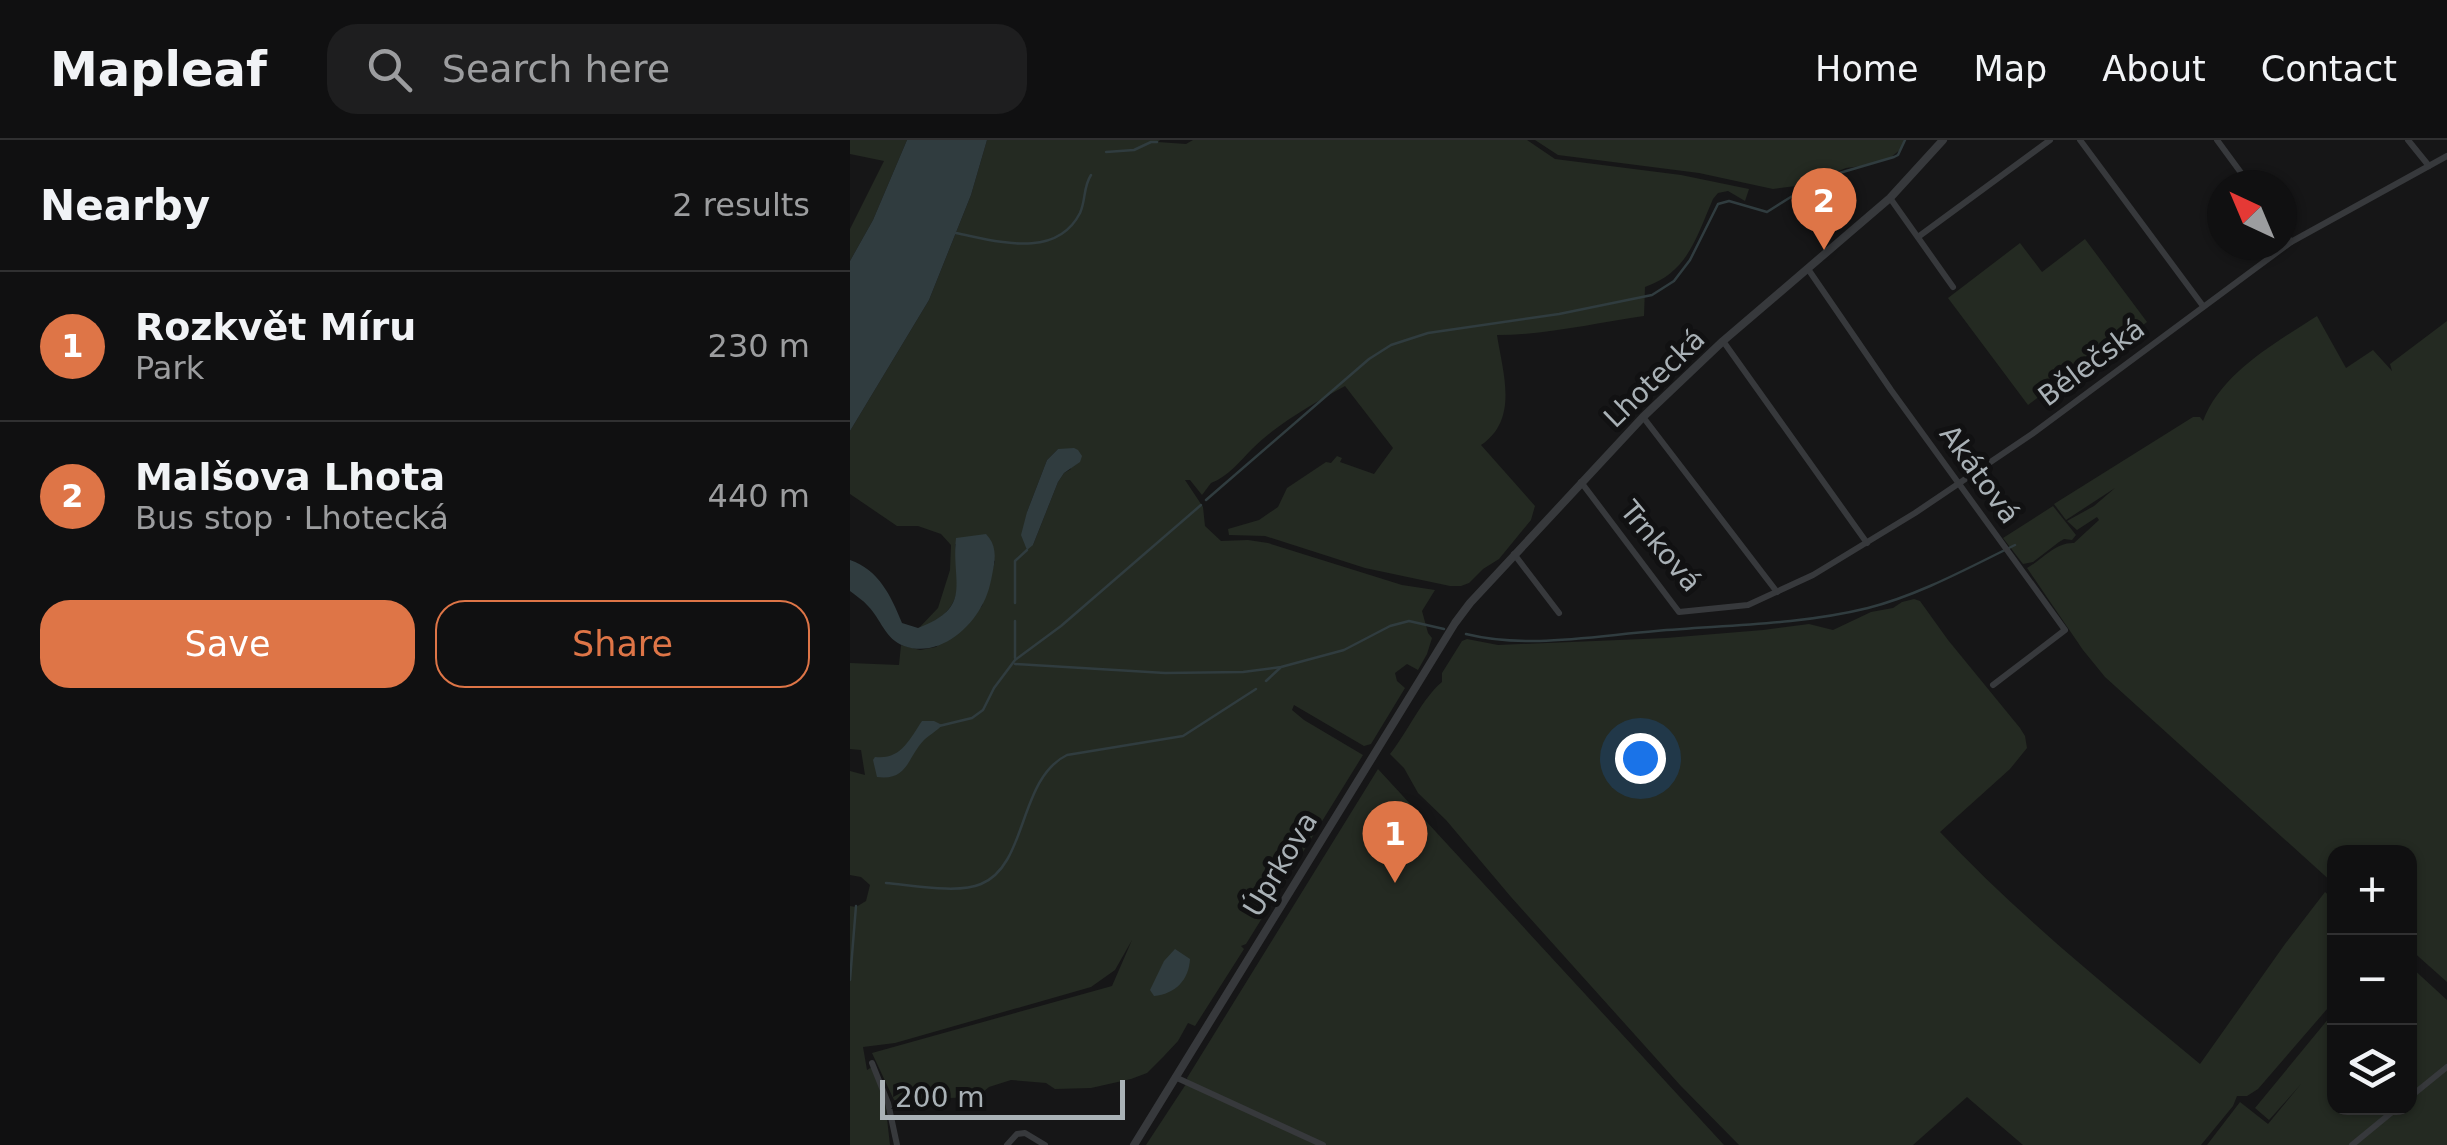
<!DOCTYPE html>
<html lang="en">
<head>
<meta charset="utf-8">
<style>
  body { margin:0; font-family:"DejaVu Sans",sans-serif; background:#1e1e1f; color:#f1f3f6 }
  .controls { position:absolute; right:30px; bottom:30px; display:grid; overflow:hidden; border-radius:20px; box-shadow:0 2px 8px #0004 }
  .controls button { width:90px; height:90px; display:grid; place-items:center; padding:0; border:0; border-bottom:2px solid #303031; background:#101011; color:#f1f3f6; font:50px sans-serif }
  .compass { position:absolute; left:1357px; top:30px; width:90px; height:90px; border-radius:50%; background:#101011; box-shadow:0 2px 8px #0004; rotate:316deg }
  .scale { position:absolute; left:30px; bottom:25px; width:245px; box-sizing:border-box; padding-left:10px; border:5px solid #a9b1b6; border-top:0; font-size:28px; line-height:35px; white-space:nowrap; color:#a9b1b6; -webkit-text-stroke:8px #111112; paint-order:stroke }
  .you { position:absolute; left:790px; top:618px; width:35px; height:35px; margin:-25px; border:8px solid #fff; border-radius:50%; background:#1a73e8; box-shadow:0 0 0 15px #1a73e833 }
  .badge { display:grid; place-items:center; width:65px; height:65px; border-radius:50%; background:#de7547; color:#fff; font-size:32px; font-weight:700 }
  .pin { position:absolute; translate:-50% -82px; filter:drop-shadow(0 2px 5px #0008) }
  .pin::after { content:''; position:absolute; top:52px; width:35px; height:30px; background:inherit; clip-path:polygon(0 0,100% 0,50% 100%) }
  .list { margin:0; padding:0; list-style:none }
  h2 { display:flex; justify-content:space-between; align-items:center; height:130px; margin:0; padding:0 40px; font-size:42px }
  h2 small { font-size:32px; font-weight:400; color:#9c9d9f }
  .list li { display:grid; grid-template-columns:65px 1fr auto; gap:30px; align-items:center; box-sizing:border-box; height:150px; padding:0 40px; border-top:2px solid #303031 }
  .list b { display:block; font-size:38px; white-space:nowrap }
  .list p { margin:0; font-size:32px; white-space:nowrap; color:#9c9d9f }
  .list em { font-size:32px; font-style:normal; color:#9c9d9f }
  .actions { display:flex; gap:20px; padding:30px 40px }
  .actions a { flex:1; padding:22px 0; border:2px solid #de7547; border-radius:30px; text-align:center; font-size:35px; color:#de7547 }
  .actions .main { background:#de7547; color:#fff }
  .icon { flex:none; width:55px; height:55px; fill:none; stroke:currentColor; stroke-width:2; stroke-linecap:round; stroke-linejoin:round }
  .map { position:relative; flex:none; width:1597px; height:1005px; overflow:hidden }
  header { display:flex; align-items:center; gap:60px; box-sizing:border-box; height:140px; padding:0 50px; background:#101011; border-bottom:2px solid #303031 }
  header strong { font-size:48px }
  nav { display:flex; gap:55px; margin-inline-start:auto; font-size:35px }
  .search { width:700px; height:90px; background:#1e1e1f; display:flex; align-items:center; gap:25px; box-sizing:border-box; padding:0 35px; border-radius:30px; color:#9c9d9f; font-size:38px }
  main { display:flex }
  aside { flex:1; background:#101011 }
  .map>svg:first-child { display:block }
  .green { fill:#242a22; fill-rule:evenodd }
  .water { fill:#303c3f }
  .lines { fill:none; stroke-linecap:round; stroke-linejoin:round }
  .stream { stroke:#303c3f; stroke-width:2.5 }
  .minor { stroke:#37393c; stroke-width:6 }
  .tertiary { stroke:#37393c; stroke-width:8 }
  .labels { text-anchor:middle; stroke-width:10; stroke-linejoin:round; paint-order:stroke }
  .street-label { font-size:28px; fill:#a9b1b6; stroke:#111112 }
</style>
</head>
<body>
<header>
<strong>Mapleaf</strong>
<div class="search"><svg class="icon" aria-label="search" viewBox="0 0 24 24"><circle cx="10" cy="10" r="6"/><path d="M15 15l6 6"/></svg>Search here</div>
<nav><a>Home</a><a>Map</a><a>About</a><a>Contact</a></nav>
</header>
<main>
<aside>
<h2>Nearby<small>2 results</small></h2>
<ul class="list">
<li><span class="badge">1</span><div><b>Rozkvět Míru</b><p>Park</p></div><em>230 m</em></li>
<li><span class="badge">2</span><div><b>Malšova Lhota</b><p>Bus stop · Lhotecká</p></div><em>440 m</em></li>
</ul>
<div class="actions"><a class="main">Save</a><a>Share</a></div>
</aside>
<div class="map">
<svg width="1597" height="1005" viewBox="0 0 1597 1005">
  <rect width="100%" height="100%" fill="#161617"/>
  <g class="green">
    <path d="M0 0H57L23 80 0 121V89L34 21 0 14Z"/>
    <path d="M137 0H310L308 2 336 4 343 0H677L705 19 831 35 899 49 895 61 878 51 868 53 863 59C846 98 838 132 795 147L794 176C745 183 696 195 647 195 653 234 669 279 631 305L685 366 681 380 649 419 633 429 619 443 611 446H600L515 428 415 396 379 395 378 389 409 380 428 367 437 348 476 322 481 323 487 316 492 318 490 322 524 334 543 308 495 246C463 264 428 283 402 309 392 319 378 337 361 343L352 355 340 340H335L353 367 355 386 371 401 398 400 418 403 552 445 585 450 572 471 578 493 582 498 577 514 568 530 557 524 545 533 547 541 555 548 521 604 514 606 444 565 442 570 454 580 513 615 396 804 391 806 394 809 345 886 338 883 328 901 314 916 297 933 281 939 241 948 205 949 196 943 161 940 139 947 127 957 44 960 22 913 262 846 282 800 265 830 241 847 45 903 13 907 17 930 22 927 35 961 40 1005H0V766L6 767 16 761 20 745 11 737 0 735V631L15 635 11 610 0 609V523L49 525 51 505 70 510 86 507 132 466 145 421 105 404C110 447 114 471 68 489L88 468 100 430 101 405 91 394 68 386H47L0 354V291L79 160 121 55ZM208 309 221 329 214 333 208 342 183 405 177 372 197 320Z"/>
    <path d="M685 0H1054L1052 8 1040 18 1012 26 996 28 954 45 923 49 849 33 708 15Z"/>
    <path d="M1235 99 1297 182 1255 215 1251 210 1178 265 1098 158 1170 103 1192 132Z"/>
    <path d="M1467 176 1496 228 1523 210 1542 231 1540 224 1597 181V842L1560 809V712H1484V744L1255 537 1233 510 1177 428C1193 419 1206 402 1224 403L1249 380 1247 377 1227 390 1217 381 1244 366 1265 348 1216 380 1204 364 1343 277H1350L1353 281C1371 233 1425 203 1467 176Z"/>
    <path d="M1203 366 1226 395 1222 400 1214 399 1209 402 1183 422 1173 424 1153 398Z"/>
    <path d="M1064 459 1070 461 1098 500 1170 588 1175 596 1177 608 1160 629 1090 692C1170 777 1261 850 1350 924L1435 804 1475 752 1484 760V861L1408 949 1397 956H1387L1383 966 1351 1005H1173L1117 957 1063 1005H889L830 945 661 757 596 680 568 653 554 628 540 614C557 593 573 557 592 542V533L612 501 617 499 648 505 816 498 913 490 959 484 983 490 1021 472 1043 468 1052 462Z"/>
    <path d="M528 629 874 1005H296L338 941 337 938Z"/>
    <path d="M1560 826 1597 860V1005H1357L1390 962 1418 984 1451 944 1419 980 1405 968 1484 872V968H1560Z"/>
  </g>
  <g class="water">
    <path d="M57 0H137L121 55 79 160 0 291V121L23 80Z"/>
    <path d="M224 308 228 310 232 316 230 322 214 333 208 342 183 405 177 410 171 395 177 372 197 320 208 309Z"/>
    <path d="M136 394C146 404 146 417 143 430 141 442 138 456 131 467 116 494 85 517 54 506 35 499 31 479 18 466 13 460 6 456 0 451V420C29 430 41 456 52 483L68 488C124 467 101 443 106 398Z"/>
    <path d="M72 581H84L92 585C87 591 79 595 74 600 57 618 58 641 27 637L23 620 25 617C51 620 59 600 72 581Z"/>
    <path d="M325 809 340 819C339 840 325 854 304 856L300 850 314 821Z"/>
  </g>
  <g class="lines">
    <g class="stream">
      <path d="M256 12 284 10 301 2H307"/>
      <path d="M106 93C147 101 206 120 230 73 236 60 233 47 241 35"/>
      <path d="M356 360 519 219 541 205 578 193 709 174 802 155 824 141 840 120 868 64 879 61 917 72 944 55 986 34 1044 17 1048 15 1055 0"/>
      <path d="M165 463V421L177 410"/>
      <path d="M165 481V518"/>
      <path d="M616 494C676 509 744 496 806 491 876 485 949 485 1018 468 1069 455 1118 428 1165 405"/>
      <path d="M165 524 315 533 393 532 431 527 494 510 540 486 559 481 594 489"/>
      <path d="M416 541 430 528"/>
      <path d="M89 586 122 578 133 570 144 548 165 520 211 486 351 365"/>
      <path d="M36 743C61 745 108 754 131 744 178 725 168 639 217 615L333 596 406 549"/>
      <path d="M0 840 6 766"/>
    </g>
    <g class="minor">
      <path d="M1230 0 1353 166"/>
      <path d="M1367 0 1400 45"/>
      <path d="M1558 0 1579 26"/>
      <path d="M1040 58 1103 147"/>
      <path d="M1432 89 1441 102"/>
      <path d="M1068 97 1200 0"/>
      <path d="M958 129 1041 250 1215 490 1143 545"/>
      <path d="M873 201 1017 403"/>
      <path d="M793 277 927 452"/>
      <path d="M731 342 829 472 898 465 963 435 1065 373 1182 294 1441 102 1597 16"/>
      <path d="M664 414 709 473"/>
      <path d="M22 923 38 963 47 1005"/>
      <path d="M325 937 473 1005"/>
      <path d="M1560 957 1597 927"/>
      <path d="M157 1005 167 994 175 993 195 1005"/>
      <path d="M1502 1005 1547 968"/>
    </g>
    <path class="tertiary" d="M284 1005 605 483 620 463 793 277 873 201 1040 58 1093 0"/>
  </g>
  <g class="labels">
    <g class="street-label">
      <text transform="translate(1241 222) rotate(-37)" y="10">Bělečská</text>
      <text transform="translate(804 238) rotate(-44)" y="10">Lhotecká</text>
      <text transform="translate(1130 334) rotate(54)" y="10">Akátová</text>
      <text transform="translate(811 406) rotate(50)" y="10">Trnková</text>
      <text transform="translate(430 724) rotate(-59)" y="10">Úprkova</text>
    </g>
  </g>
</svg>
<div class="controls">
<button>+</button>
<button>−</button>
<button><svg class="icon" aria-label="layers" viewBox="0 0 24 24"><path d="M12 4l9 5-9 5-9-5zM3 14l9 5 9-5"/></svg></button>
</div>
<svg class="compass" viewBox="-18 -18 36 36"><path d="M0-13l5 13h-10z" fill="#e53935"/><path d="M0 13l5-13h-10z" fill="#9c9d9f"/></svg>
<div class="scale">200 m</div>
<div class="you"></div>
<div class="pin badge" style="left:545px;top:743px">1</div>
<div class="pin badge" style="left:974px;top:110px">2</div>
</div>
</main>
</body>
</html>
